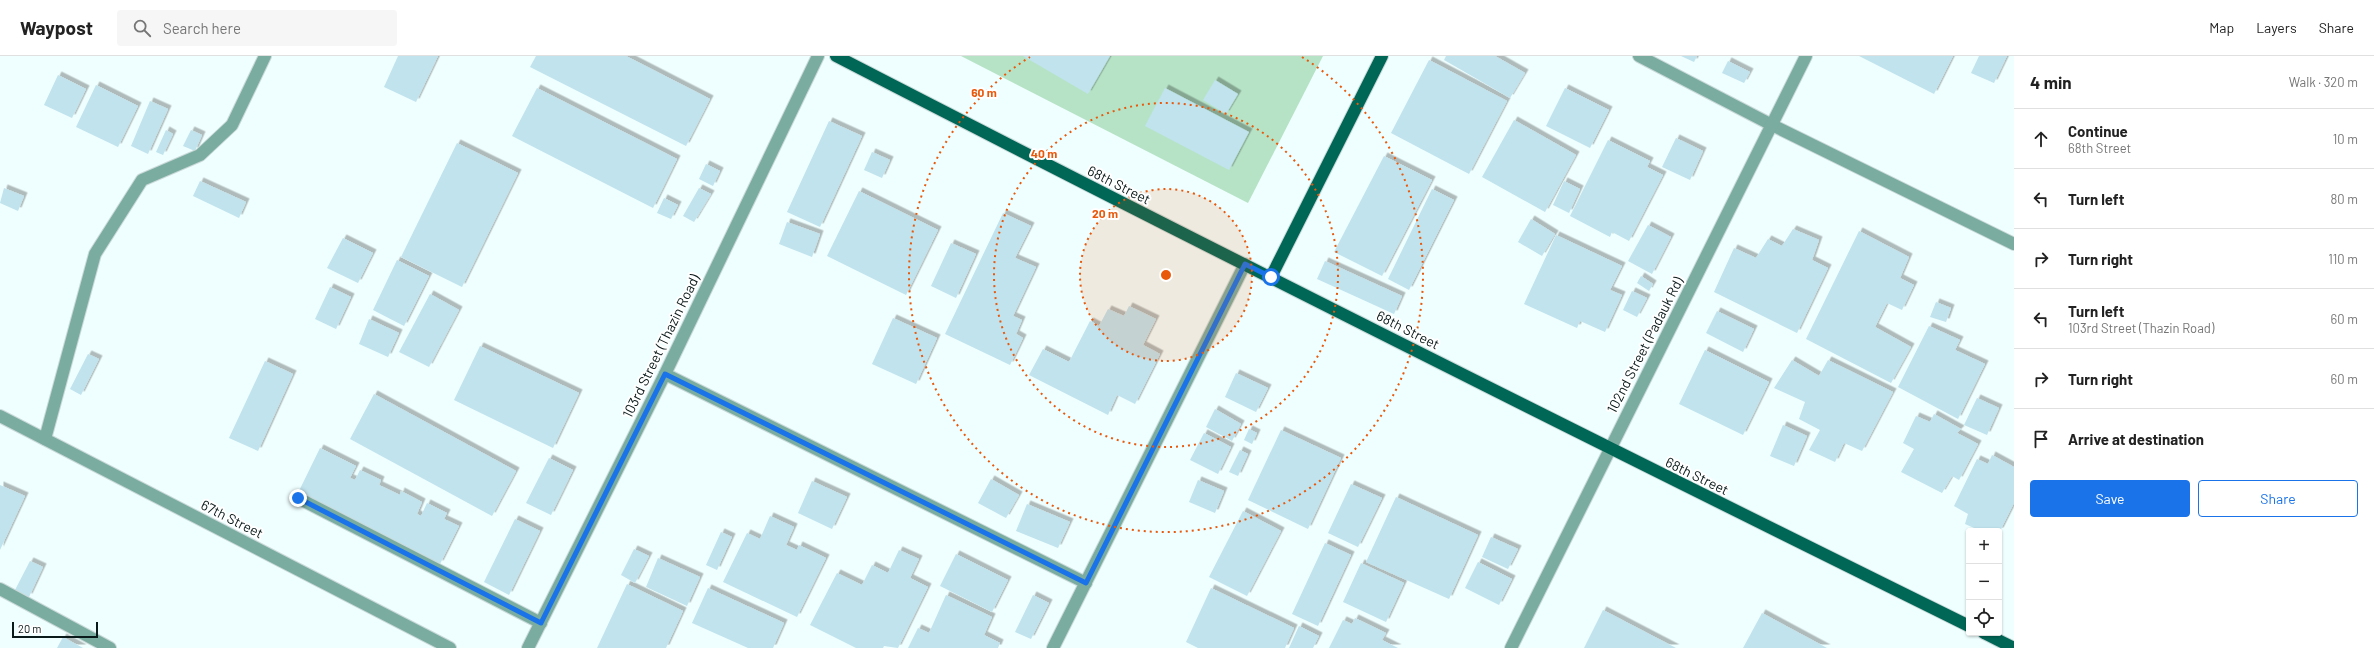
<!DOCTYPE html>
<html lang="en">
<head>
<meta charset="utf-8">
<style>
  body { margin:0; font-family:Barlow,sans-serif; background:#f6f6f6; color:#222 }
  .controls { position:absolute; right:12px; bottom:12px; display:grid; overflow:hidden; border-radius:4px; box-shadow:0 1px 3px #0004 }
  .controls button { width:36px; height:36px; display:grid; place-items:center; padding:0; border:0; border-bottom:1px solid #e0e0e0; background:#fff; color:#222; font:20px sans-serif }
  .scale { position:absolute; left:12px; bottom:10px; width:86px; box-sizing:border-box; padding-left:4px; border:2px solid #0a1919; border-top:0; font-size:11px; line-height:14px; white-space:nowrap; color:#0a1919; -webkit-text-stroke:3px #fff; paint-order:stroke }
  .stop { position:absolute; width:12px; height:12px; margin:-9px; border:3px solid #1a73e8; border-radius:50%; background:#fff }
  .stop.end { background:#1a73e8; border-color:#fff; box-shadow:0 1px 4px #0008 }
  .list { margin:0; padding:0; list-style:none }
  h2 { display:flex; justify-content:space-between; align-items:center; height:52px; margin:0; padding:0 16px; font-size:17px }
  h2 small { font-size:13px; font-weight:400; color:#767676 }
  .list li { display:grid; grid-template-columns:26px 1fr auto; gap:12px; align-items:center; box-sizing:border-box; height:60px; padding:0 16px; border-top:1px solid #e0e0e0 }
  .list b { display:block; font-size:15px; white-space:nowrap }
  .list p { margin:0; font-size:13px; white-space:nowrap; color:#767676 }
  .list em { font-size:13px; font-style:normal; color:#767676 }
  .actions { display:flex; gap:8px; padding:12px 16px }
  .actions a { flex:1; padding:9px 0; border:1px solid #1a73e8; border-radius:4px; text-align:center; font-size:14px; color:#1a73e8 }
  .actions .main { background:#1a73e8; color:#fff }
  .icon { flex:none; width:22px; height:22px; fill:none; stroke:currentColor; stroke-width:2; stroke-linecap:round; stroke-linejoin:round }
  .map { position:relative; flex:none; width:2014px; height:592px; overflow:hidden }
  header { display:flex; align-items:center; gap:24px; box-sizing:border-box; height:56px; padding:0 20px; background:#fff; border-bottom:1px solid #e0e0e0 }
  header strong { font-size:19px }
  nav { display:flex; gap:22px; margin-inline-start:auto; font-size:14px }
  .search { width:280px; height:36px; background:#f6f6f6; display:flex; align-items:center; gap:10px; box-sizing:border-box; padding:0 14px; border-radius:4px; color:#767676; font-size:15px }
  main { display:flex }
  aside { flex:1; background:#fff }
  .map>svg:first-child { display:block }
  .green { fill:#b6e3c6 }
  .building { fill:#c0e3ee; filter:url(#shadow) }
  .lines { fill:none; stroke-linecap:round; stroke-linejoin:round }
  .minor-casing { stroke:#cad9d9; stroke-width:14 }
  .major-casing { stroke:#cad9d9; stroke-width:14 }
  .minor { stroke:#7aaca0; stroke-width:12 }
  .major { stroke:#006656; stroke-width:12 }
  .route { stroke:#1a73e8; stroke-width:5 }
  .ring { fill:none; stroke:#e8590c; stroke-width:2; stroke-dasharray:2 4 }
  .labels { text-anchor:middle; stroke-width:4; stroke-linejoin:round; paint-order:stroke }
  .street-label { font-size:14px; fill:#0a1919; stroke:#fff }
  .centre { fill:#e8590c; stroke:#fff; stroke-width:2 }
  .ring-label { font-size:12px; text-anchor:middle; font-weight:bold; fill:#e8590c; stroke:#fff; stroke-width:4; stroke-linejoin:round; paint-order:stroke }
</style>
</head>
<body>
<header>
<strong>Waypost</strong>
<div class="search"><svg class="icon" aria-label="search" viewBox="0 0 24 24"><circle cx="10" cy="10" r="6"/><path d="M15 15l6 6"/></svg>Search here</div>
<nav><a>Map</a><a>Layers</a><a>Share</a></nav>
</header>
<main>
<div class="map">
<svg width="2014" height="592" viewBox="0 0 2014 592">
  <defs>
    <filter id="shadow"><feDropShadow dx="3.5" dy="-3.5" stdDeviation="0" flood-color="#0004"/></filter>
  </defs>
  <rect width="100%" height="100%" fill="#effefe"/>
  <path class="green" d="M961 0H1323L1248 147Z"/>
  <g class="building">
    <path d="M398 0H438L416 46 384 31Z"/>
    <path d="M536 0H626L710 43 686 90 530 11Z"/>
    <path d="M1023 0H1110L1088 38Z"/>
    <path d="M1446 0H1495L1525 17 1510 42 1444 4Z"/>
    <path d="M1681 0H1697L1694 6Z"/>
    <path d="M1859 0H1953L1934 38Z"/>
    <path d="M1979 0H2007L1994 27 1971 17Z"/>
    <path d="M1429 4 1507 45 1469 118 1391 77Z"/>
    <path d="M1728 5 1750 16 1744 27 1722 17Z"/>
    <path d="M58 19 86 33 72 62 44 49Z"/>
    <path d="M1215 24 1238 38 1226 58 1203 44Z"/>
    <path d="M96 29 138 50 118 91 76 71Z"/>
    <path d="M537 32 677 103 653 152 512 80Z"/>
    <path d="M1165 32 1249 76 1229 114 1145 70Z"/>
    <path d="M1565 32 1609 54 1590 92 1546 70Z"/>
    <path d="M150 45 168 53 148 98 131 90Z"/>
    <path d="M1514 64 1576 99 1545 156 1482 121Z"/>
    <path d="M829 65 862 80 820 171 787 156Z"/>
    <path d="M166 74 173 78 163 99 156 96Z"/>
    <path d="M191 74 202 79 195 95 183 90Z"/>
    <path d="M1676 82 1703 95 1690 124 1662 111Z"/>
    <path d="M1608 84 1650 105 1647 111 1663 119 1629 185 1612 176 1610 181 1570 160Z"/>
    <path d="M457 87 518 117 462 231 401 201Z"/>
    <path d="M872 96 890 104 882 122 864 114Z"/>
    <path d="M1384 100 1432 124 1382 220 1334 196Z"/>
    <path d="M706 108 720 115 713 130 699 123Z"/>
    <path d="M200 125 246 146 239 162 193 140Z"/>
    <path d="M1564 125 1580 133 1569 157 1553 149Z"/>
    <path d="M4 132 24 140 18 155 0 147Z"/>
    <path d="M699 132 711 138 694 166 683 160Z"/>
    <path d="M1432 133 1454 144 1409 234 1388 223Z"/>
    <path d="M859 135 938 174 906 239 827 200Z"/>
    <path d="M664 142 678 149 671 163 657 157Z"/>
    <path d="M1003 157 1031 170 1015 202 1036 211 1013 260 1022 264 1016 278 1023 282 1010 309 945 278Z"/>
    <path d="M1531 163 1555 178 1542 200 1518 186Z"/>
    <path d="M787 166 820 178 812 201 779 188Z"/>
    <path d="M1648 169 1671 181 1652 218 1628 205Z"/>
    <path d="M1793 173 1819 184 1812 204 1828 212 1797 277 1714 236 1734 192 1756 202 1768 183 1782 190Z"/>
    <path d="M1859 175 1909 201 1900 222 1914 229 1902 254 1887 247 1875 271 1911 291 1891 327 1806 283Z"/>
    <path d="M1556 179 1622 210 1610 234 1622 239 1605 276 1580 265 1577 272 1524 248Z"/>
    <path d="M343 182 373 197 358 227 327 212Z"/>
    <path d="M951 187 976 198 956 242 931 230Z"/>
    <path d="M397 204 429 220 404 270 373 254Z"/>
    <path d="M1325 205 1402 240 1394 258 1317 223Z"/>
    <path d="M1641 220 1653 228 1649 235 1637 227Z"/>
    <path d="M330 231 351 241 336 273 315 263Z"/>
    <path d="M1632 235 1647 242 1637 261 1623 254Z"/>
    <path d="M430 238 459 254 429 311 399 296Z"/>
    <path d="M1936 246 1951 252 1946 266 1930 261Z"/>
    <path d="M1129 250 1156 263 1143 289 1160 298 1135 348 1117 339 1108 359 1029 319 1043 293 1069 306 1090 265 1099 270 1108 253 1124 260Z"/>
    <path d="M1717 255 1754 273 1743 296 1706 277Z"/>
    <path d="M893 262 937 282 916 328 872 308Z"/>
    <path d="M369 263 399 277 388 301 359 288Z"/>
    <path d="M1929 270 1960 284 1955 294 1985 308 1958 363 1898 331Z"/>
    <path d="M480 290 579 337 553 392 454 344Z"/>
    <path d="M1705 294 1769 326 1743 379 1679 348Z"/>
    <path d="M88 298 99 303 81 339 70 333Z"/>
    <path d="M1792 304 1819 320 1828 304 1893 336 1862 395 1844 387 1835 406 1809 394 1820 374 1799 363 1805 346 1774 332Z"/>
    <path d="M265 305 293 318 258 395 229 382Z"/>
    <path d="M1236 317 1268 332 1256 356 1225 341Z"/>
    <path d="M374 338 516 415 492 460 350 383Z"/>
    <path d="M1977 342 1999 352 1987 379 1964 369Z"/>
    <path d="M1215 353 1241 368 1232 385 1206 371Z"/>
    <path d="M1934 358 1961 373 1957 377 1978 388 1959 424 1952 420 1942 437 1901 416 1914 393 1903 387 1916 360 1930 366Z"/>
    <path d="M1783 369 1807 380 1794 410 1770 400Z"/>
    <path d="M1249 373 1257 377 1252 388 1244 384Z"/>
    <path d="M1281 374 1341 402 1308 473 1248 444Z"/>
    <path d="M1204 377 1231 391 1218 418 1190 404Z"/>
    <path d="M320 392 356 410 350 422 355 424 360 414 381 424 379 429 400 439 401 435 422 446 417 458 421 460 427 447 447 457 444 463 459 470 440 508 298 437Z"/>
    <path d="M1240 394 1248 398 1238 420 1229 416Z"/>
    <path d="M1992 399 2014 411V447L2000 475H1981L1965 468 1968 458 1954 450 1977 403 1988 408Z"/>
    <path d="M549 402 573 414 551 459 526 447Z"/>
    <path d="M991 423 1019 439 1006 462 978 447Z"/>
    <path d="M1198 424 1224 435 1215 457 1189 446Z"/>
    <path d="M812 425 847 441 832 473 798 457Z"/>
    <path d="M1351 428 1382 442 1358 491 1328 477Z"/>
    <path d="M0 429 25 440 0 494Z"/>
    <path d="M1396 441 1478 479 1449 543 1366 506Z"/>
    <path d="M1027 448 1070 466 1058 492 1016 475Z"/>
    <path d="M1243 455 1281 475 1247 540 1209 521Z"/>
    <path d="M770 460 794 471 786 489 797 494 799 489 826 502 797 561 723 526 747 477 760 483Z"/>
    <path d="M515 463 540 475 509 539 484 526Z"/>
    <path d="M721 476 732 481 717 514 706 509Z"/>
    <path d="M1491 481 1518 493 1508 513 1482 501Z"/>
    <path d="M1325 487 1351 499 1318 570 1292 558Z"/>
    <path d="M634 493 649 500 635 527 621 519Z"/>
    <path d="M899 494 919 503 910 522 928 531 898 592 884 590 883 592H856L810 569 837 517 862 529 872 509 888 517Z"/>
    <path d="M956 498 1008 524 992 556 940 530Z"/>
    <path d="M658 502 700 521 687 550 646 531Z"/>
    <path d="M30 505 43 511 29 541 15 534Z"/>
    <path d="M1478 506 1512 523 1499 549 1465 532Z"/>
    <path d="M1361 507 1404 527 1386 566 1343 546Z"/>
    <path d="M627 528 683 555 666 592H597Z"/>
    <path d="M708 532 784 567 773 592H748L692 567Z"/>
    <path d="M1211 532 1294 572 1285 592H1198L1186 586Z"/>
    <path d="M946 539 992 561 984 579 1000 587 998 592H908L918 572 929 577Z"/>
    <path d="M1033 539 1049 547 1031 583 1015 576Z"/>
    <path d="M1603 554 1676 592H1584Z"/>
    <path d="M1762 557 1827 592H1743Z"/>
    <path d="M1355 562 1386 577 1382 584 1398 592H1329L1343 564 1352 568Z"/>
    <path d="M1299 570 1319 580 1313 592H1289Z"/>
    <path d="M63 581 83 592H57Z"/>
  </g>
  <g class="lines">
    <defs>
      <g id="minor">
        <path d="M1639 0 1772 69 2014 188"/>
        <path d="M665 318 1086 527"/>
        <path d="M0 360 450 592"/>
        <path d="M45 383 95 198 142 124 200 99 232 69 265 0"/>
        <path d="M298 442 541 567"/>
        <path d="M0 533 110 592"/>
        <path d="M528 592 665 318 818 0"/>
        <path d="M1053 592 1245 208"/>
        <path d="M1511 592 1806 0"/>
      </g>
      <g id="major">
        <path d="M836 0C1212 194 1590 383 1969 570"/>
        <path d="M1271 221 1382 0"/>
        <path d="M1984 577 2014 592"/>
      </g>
    </defs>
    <use href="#minor" class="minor-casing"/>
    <use href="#major" class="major-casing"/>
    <use href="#minor" class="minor"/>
    <use href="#major" class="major"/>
  </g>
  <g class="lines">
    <path class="route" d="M298 442 541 567 665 318 1086 527 1245 208 1271 221"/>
  </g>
  <circle cx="1166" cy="219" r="86" fill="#e8590c" fill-opacity=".12"/>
  <g class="ring">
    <circle cx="1166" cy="219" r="86"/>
    <circle cx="1166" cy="219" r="172"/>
    <path d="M1302 1A257 257 0 1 1 1030 1"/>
  </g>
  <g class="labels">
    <g class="street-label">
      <text transform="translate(1119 129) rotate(27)" y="5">68th Street</text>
      <text transform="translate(1408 274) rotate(27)" y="5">68th Street</text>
      <text transform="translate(1645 289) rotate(-63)" y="5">102nd Street (Padauk Rd)</text>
      <text transform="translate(661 290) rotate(-64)" y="5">103rd Street (Thazin Road)</text>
      <text transform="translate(1697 420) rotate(26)" y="5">68th Street</text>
      <text transform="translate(232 463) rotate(27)" y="5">67th Street</text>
    </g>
  </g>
  <circle cx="1166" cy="219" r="6" class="centre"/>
  <g class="ring-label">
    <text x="984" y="41">60 m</text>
    <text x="1044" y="102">40 m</text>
    <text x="1105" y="162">20 m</text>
  </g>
</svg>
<div class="controls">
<button>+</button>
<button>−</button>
<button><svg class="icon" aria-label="locate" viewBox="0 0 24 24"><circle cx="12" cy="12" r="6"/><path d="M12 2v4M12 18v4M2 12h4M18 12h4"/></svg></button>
</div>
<div class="scale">20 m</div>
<div class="stop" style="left:1271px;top:221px"></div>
<div class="stop end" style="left:298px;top:442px"></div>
</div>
<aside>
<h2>4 min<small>Walk · 320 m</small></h2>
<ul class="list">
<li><svg class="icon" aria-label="ahead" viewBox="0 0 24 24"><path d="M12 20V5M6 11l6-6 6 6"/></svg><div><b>Continue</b><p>68th Street</p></div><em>10 m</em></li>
<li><svg class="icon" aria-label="left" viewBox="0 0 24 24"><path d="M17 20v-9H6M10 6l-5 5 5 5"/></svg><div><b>Turn left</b></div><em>80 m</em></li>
<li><svg class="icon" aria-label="right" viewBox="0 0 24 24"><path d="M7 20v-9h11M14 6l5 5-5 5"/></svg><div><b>Turn right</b></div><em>110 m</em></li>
<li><svg class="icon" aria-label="left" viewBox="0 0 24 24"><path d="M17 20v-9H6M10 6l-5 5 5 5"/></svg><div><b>Turn left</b><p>103rd Street (Thazin Road)</p></div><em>60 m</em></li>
<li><svg class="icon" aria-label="right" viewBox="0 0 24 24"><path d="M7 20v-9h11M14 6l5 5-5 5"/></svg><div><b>Turn right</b></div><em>60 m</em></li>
<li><svg class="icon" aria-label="arrive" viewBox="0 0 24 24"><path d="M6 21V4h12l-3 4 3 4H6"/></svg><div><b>Arrive at destination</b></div></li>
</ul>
<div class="actions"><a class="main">Save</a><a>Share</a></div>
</aside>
</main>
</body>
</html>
